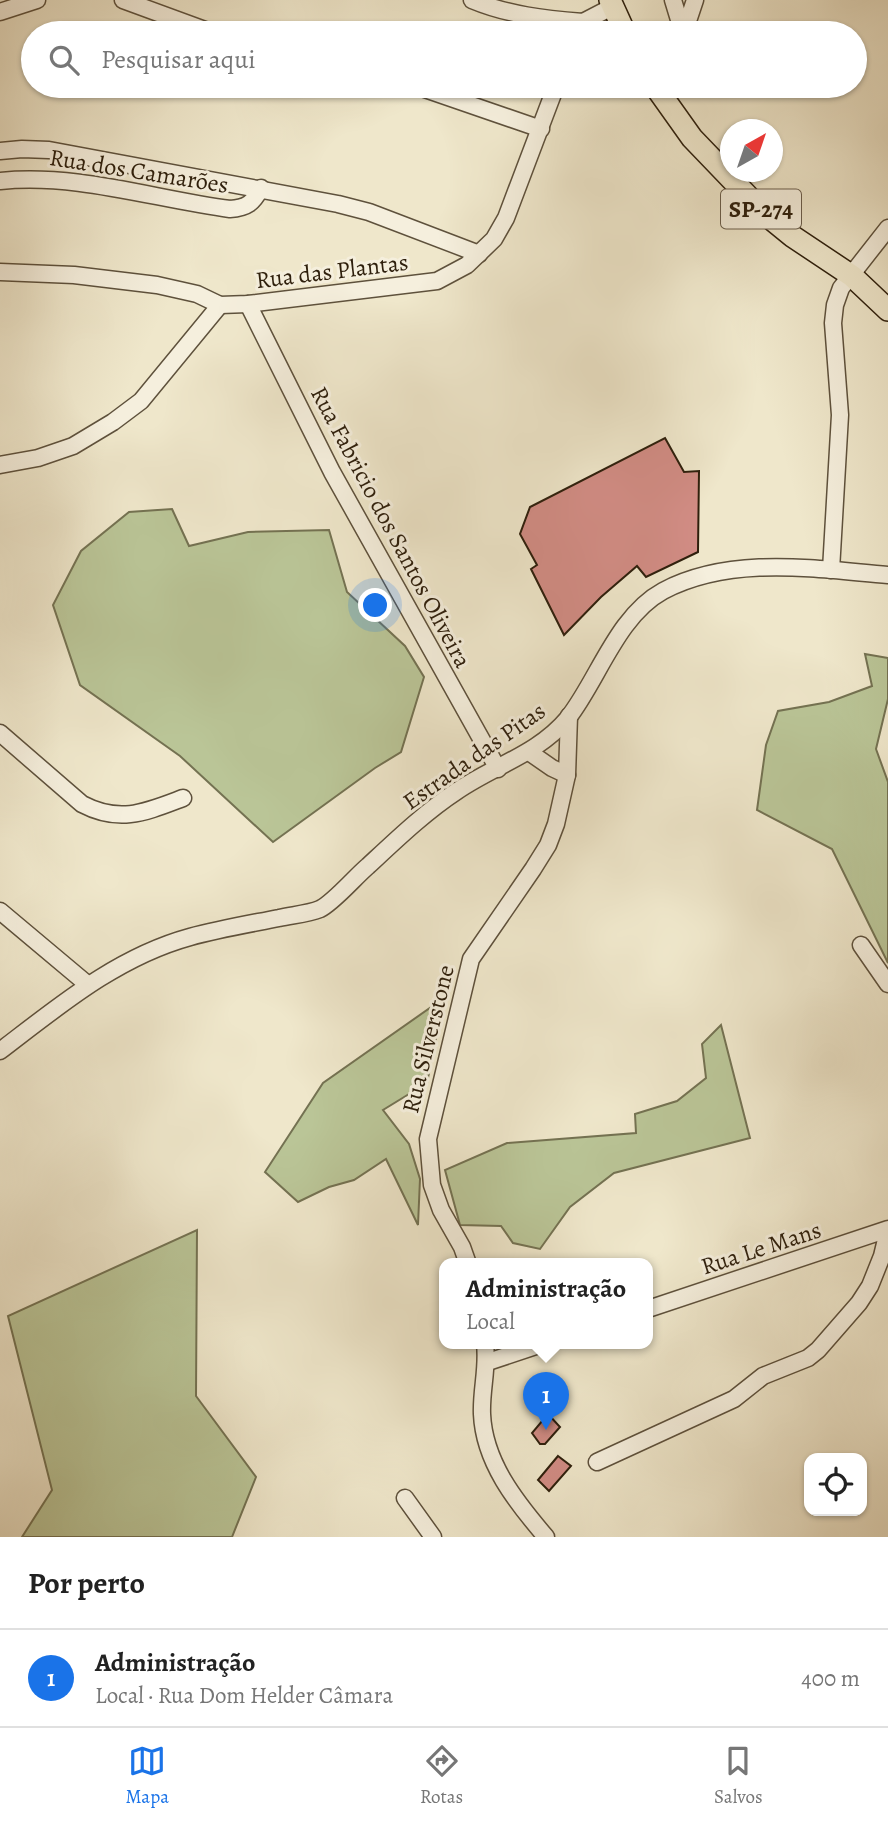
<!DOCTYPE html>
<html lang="pt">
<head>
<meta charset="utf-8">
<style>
  body { margin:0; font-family:Alegreya,serif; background:#f6f6f6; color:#222 }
  .controls { position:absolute; right:21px; bottom:21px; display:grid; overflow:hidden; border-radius:14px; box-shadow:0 2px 5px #0004 }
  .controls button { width:63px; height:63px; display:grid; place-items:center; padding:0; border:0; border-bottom:2px solid #e0e0e0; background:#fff; color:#222; font:35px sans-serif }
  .compass { position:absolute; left:720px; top:119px; width:63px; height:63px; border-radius:50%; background:#fff; box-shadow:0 2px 5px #0004; rotate:40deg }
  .you { position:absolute; left:376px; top:606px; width:24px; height:24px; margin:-18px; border:5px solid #fff; border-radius:50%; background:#1a73e8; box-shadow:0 0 0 10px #1a73e833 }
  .badge { display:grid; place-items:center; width:46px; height:46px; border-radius:50%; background:#1a73e8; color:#fff; font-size:23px; font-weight:700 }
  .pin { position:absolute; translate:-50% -58px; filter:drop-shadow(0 2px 4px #0008) }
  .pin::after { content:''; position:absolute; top:37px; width:24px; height:21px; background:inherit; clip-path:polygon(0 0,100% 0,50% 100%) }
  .popup { position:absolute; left:439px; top:1258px; width:214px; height:91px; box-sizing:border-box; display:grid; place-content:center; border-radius:14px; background:#fff; filter:drop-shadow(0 2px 5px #0005); font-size:23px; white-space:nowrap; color:#767676 }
  .popup b { font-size:26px; color:#222 }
  .popup::after { content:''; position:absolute; left:50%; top:100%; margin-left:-14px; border:14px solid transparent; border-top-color:#fff }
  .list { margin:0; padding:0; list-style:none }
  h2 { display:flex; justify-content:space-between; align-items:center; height:91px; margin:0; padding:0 28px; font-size:30px }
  h2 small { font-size:23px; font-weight:400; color:#767676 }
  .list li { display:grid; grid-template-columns:46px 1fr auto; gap:21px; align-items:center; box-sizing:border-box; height:98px; padding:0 28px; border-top:2px solid #e0e0e0 }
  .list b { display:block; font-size:26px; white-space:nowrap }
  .list p { margin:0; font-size:23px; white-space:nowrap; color:#767676 }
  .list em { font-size:23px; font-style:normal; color:#767676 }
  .icon { flex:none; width:38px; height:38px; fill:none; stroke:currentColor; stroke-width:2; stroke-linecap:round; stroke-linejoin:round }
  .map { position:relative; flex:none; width:888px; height:1537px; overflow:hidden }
  .search { position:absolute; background:#fff; box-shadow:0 2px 5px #0004; left:21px; right:21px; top:21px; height:77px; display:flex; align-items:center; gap:18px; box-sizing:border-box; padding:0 24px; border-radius:38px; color:#767676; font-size:26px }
  .sheet { height:189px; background:#fff }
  nav { display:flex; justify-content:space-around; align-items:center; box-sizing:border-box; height:98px; border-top:2px solid #e0e0e0; background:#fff; font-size:19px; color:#767676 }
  nav a { display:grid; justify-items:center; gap:4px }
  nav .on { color:#1a73e8 }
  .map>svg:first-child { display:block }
  .green { fill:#bac597; stroke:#747252; stroke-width:2 }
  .building { fill:#d18c84; stroke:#2e1f0c; stroke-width:2 }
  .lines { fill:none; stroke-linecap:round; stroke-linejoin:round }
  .minor-casing { stroke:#5e513c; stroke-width:19 }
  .major-casing { stroke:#2e1f0c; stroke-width:24 }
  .minor { stroke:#f5efdd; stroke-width:16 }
  .major { stroke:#efe7cb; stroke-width:21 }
  .labels { text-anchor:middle; stroke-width:6; stroke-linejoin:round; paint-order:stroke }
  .shield { fill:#f5efdd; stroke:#6a5d4b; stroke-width:2 }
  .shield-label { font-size:23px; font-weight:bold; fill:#2e1f0c }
  .street-label { font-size:24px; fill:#2e1f0c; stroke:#f5efdd }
</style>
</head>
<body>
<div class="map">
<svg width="888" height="1537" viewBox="0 0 888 1537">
  <rect width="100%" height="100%" fill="#efe7cb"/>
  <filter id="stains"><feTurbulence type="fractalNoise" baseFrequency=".00286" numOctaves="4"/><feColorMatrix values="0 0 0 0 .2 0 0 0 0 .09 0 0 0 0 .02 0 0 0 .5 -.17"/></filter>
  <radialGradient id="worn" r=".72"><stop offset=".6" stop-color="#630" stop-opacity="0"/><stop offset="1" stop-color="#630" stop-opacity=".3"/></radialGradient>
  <g class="green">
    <path d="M172 509 189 546 248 532 329 530 347 592 405 646 424 677 401 752 375 768 273 842 180 756 80 685 53 605 81 551 129 512Z"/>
    <path d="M865 654 888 658V699L876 749 888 782V963L832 849 757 810 766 745 778 711 829 702 872 686Z"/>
    <path d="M444 998 427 1083 383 1110 409 1144 420 1179 418 1225 386 1159 354 1180 329 1187 298 1202 265 1172 323 1083Z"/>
    <path d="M721 1025 750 1138 614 1173 570 1207 540 1249 513 1243 501 1226 460 1225 445 1170 507 1143 636 1133 635 1114 677 1101 706 1078 702 1044Z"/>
    <path d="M197 1230 196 1396 256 1477 232 1537H22L52 1490 8 1316Z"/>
  </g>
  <g class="building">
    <path d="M665 438 684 472 699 471 698 552 646 577 637 566 601 597 564 635 531 569 537 565 520 534 530 507Z"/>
    <path d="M548 1414 560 1427 545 1444H540L532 1433Z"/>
    <path d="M558 1456 571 1466 549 1491 538 1480Z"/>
  </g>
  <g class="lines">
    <defs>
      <g id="minor">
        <path d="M123 0 213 33"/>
        <path d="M472 0C508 15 545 19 583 22"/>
        <path d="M673 0 683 33"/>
        <path d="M0 12 37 0"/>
        <path d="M577 33 583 22 612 7"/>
        <path d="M684 33 695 0"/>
        <path d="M416 86 541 129"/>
        <path d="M0 151 22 149 49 150 338 204 369 212 479 254"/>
        <path d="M0 181C77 173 154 199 230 209 247 208 253 203 261 188"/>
        <path d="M0 272 74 275 157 285 197 294 220 305 248 304 437 281 467 265 494 239 506 218 556 86"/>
        <path d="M248 304 332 472 498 769"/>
        <path d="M0 465 38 458 73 446 113 422 141 401 220 305"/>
        <path d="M831 570 840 415 833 323 835 305 841 288 888 228"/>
        <path d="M0 733 82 804C120 824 146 812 183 798"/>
        <path d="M529 752 552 768 567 775"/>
        <path d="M0 911 87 984"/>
        <path d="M861 945 888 984"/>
        <path d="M0 1051C59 1006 117 957 190 937 219 929 249 924 279 918 292 915 308 914 320 909 333 903 356 876 368 866 396 840 425 812 457 791 495 765 538 754 568 718 598 680 617 616 663 591 731 555 815 569 888 575"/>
        <path d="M468 1264 462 1247 441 1210 432 1185 428 1139 471 959 533 869 548 845 556 824 567 775 569 716"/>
        <path d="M648 1309 888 1229"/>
        <path d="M485 1344C488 1368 481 1390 482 1414 484 1462 516 1502 546 1537"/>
        <path d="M488 1362 542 1344"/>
        <path d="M597 1462 734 1399 763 1376 808 1358 818 1350 859 1303 870 1286 882 1256 888 1231"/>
        <path d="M405 1498 433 1537"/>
      </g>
      <g id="major">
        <path d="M610 0 625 33"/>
        <path d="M655 86 692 138 764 213 792 236 852 276 888 310"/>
      </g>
    </defs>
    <use href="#minor" class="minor-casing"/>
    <use href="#major" class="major-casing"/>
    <use href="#minor" class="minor"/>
    <use href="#major" class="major"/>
  </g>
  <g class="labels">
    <rect class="shield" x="721" y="189.5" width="80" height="39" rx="5"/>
    <g class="shield-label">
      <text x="761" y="217">SP-274</text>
    </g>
    <g class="street-label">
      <text transform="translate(139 171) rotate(9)" y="8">Rua dos Camarões</text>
      <text transform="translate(332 271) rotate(-7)" y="8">Rua das Plantas</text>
      <text transform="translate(391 527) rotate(62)" y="8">Rua Fabricio dos Santos Oliveira</text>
      <text transform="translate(474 756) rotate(-35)" y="8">Estrada das Pitas</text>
      <text transform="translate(428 1039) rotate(-76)" y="8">Rua Silverstone</text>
      <text transform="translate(761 1248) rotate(-18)" y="8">Rua Le Mans</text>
    </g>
  </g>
  <rect width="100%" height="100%" filter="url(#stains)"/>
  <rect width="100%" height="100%" fill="url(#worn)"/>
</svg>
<div class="controls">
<button><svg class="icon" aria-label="locate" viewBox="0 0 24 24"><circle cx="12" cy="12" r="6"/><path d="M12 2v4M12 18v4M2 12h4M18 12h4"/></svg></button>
</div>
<svg class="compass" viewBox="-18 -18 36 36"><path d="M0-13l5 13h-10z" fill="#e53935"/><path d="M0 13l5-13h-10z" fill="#767676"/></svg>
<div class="you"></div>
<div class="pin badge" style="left:546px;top:1430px">1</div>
<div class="popup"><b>Administração</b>Local</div>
<div class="search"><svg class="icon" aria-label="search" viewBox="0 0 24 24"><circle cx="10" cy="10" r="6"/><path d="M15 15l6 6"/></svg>Pesquisar aqui</div>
</div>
<section class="sheet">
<h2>Por perto<small></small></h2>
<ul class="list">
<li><span class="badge">1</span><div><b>Administração</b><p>Local · Rua Dom Helder Câmara</p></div><em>400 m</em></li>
</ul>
</section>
<nav>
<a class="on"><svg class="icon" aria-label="map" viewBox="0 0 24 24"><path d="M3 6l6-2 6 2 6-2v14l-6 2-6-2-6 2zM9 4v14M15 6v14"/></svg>Mapa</a>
<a><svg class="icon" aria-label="directions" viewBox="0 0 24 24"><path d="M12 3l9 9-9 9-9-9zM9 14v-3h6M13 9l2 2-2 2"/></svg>Rotas</a>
<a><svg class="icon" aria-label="saved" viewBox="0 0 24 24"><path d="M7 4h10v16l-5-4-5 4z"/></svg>Salvos</a>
</nav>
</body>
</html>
